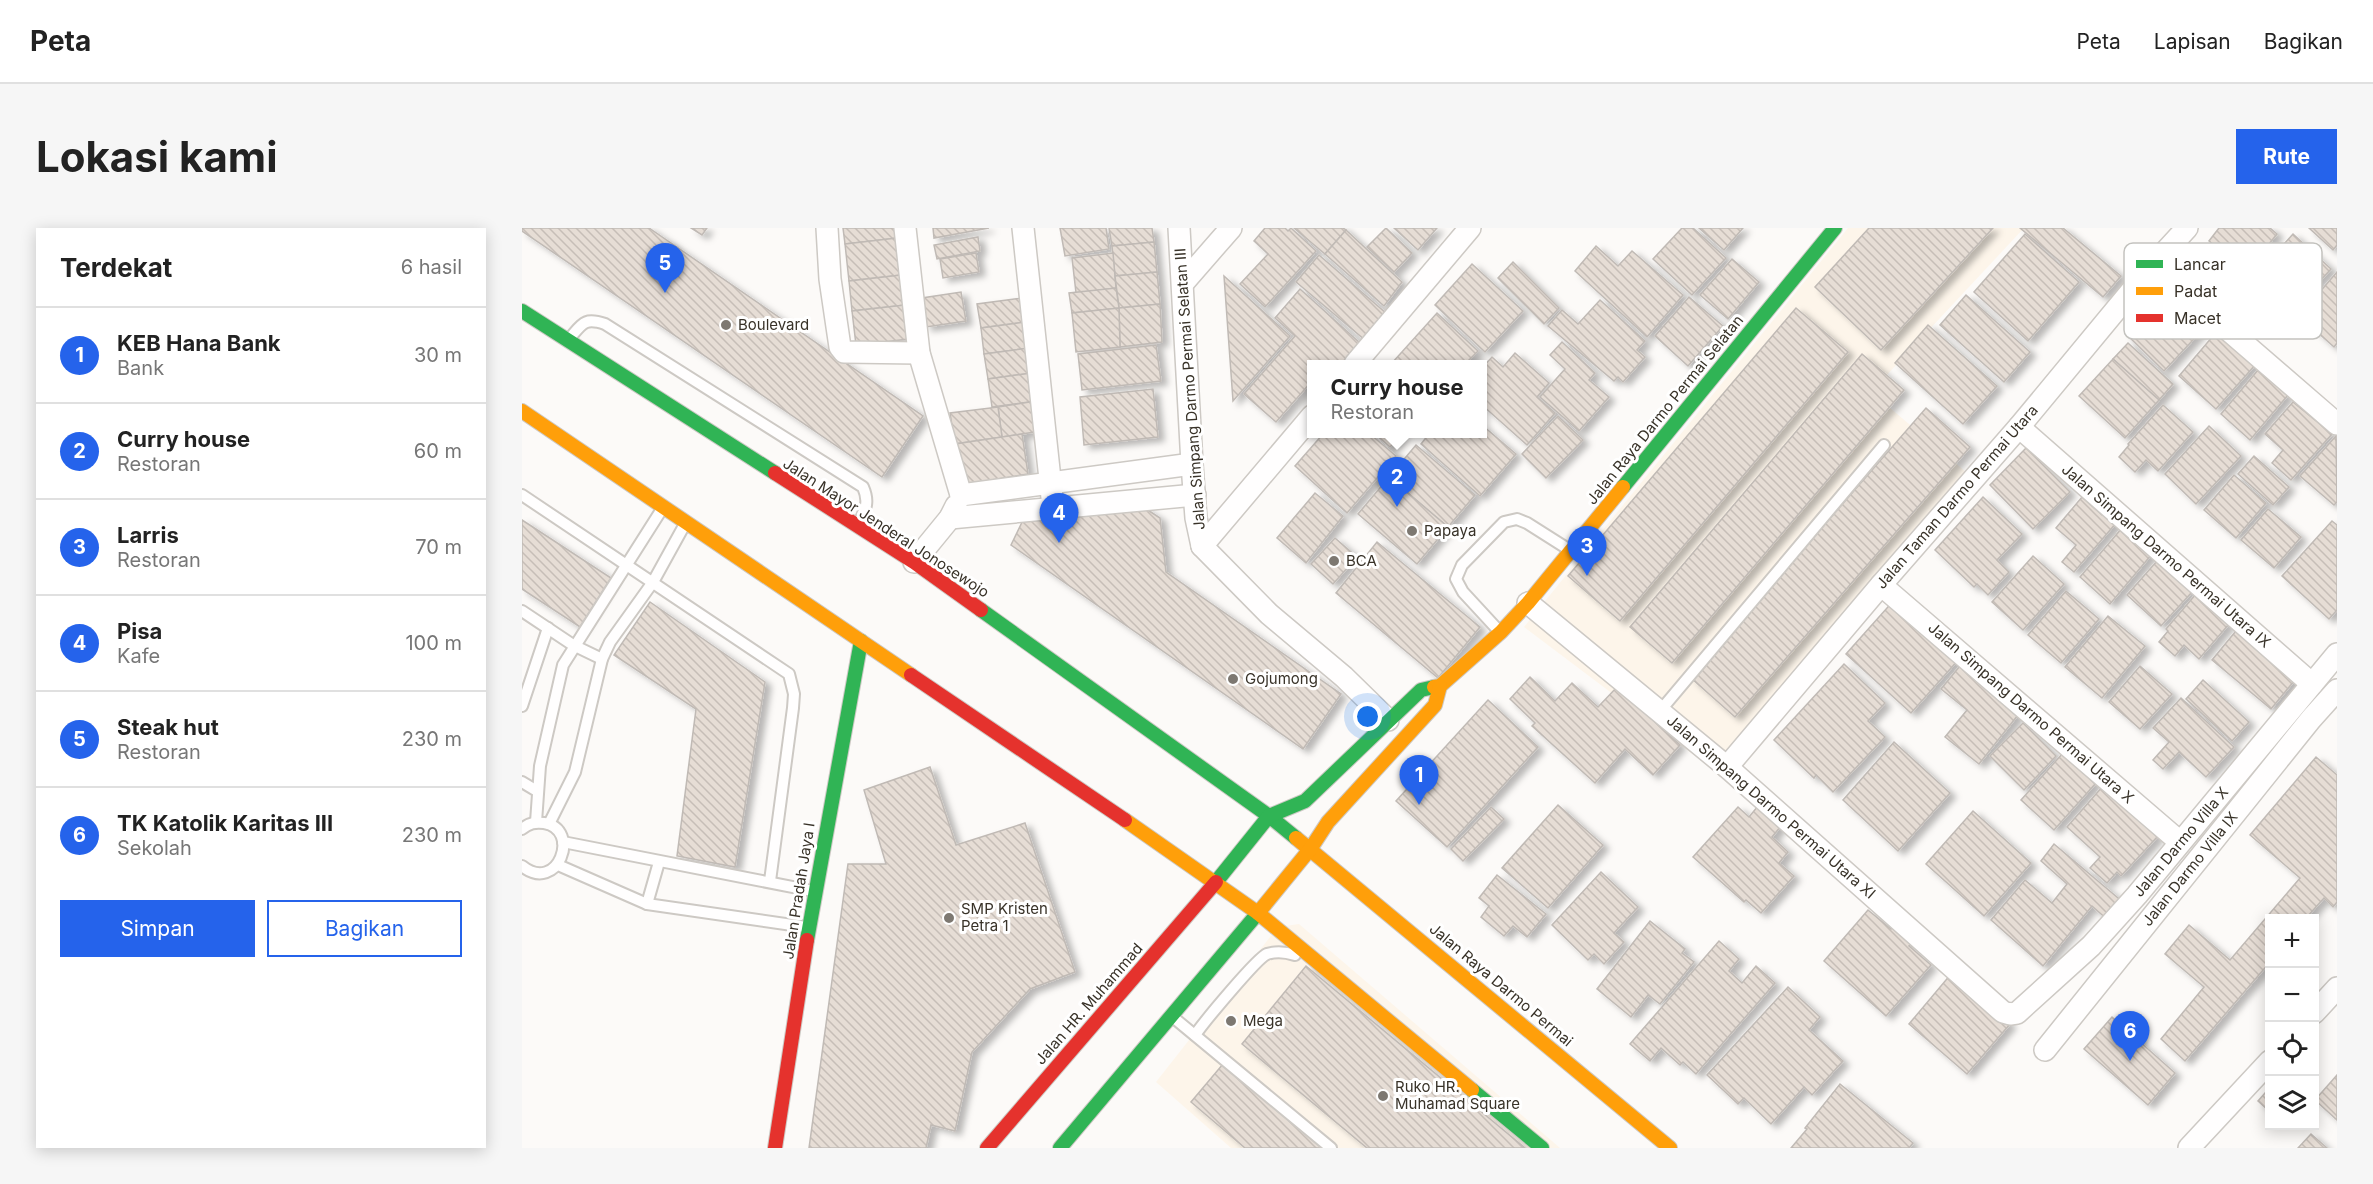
<!DOCTYPE html>
<html lang="id">
<head>
<meta charset="utf-8">
<style>
  body { margin:0; font-family:Inter,sans-serif; background:#f6f6f6; color:#222 }
  .controls { position:absolute; right:18px; bottom:18px; display:grid; overflow:hidden; border-radius:0px; box-shadow:0 3px 15px #0003 }
  .controls button { width:54px; height:54px; display:grid; place-items:center; padding:0; border:0; border-bottom:2px solid #e0e0e0; background:#fff; color:#222; font:30px sans-serif }
  .you { position:absolute; left:846px; top:489px; width:21px; height:21px; margin:-15px; border:4px solid #fff; border-radius:50%; background:#1a73e8; box-shadow:0 0 0 9px #1a73e833 }
  .badge { display:grid; place-items:center; width:39px; height:39px; border-radius:50%; background:#2563eb; color:#fff; font-size:20px; font-weight:700 }
  .pin { position:absolute; translate:-50% -50px; filter:drop-shadow(0 2px 3px #0008) }
  .pin::after { content:''; position:absolute; top:32px; width:21px; height:18px; background:inherit; clip-path:polygon(0 0,100% 0,50% 100%) }
  .popup { position:absolute; left:785px; top:132px; width:180px; height:78px; box-sizing:border-box; display:grid; place-content:center; border-radius:0px; background:#fff; filter:drop-shadow(0 2px 4px #0005); font-size:20px; white-space:nowrap; color:#767676 }
  .popup b { font-size:22px; color:#222 }
  .popup::after { content:''; position:absolute; left:50%; top:100%; margin-left:-12px; border:12px solid transparent; border-top-color:#fff }
  .list { margin:0; padding:0; list-style:none }
  h2 { display:flex; justify-content:space-between; align-items:center; height:78px; margin:0; padding:0 24px; font-size:26px }
  h2 small { font-size:20px; font-weight:400; color:#767676 }
  .list li { display:grid; grid-template-columns:39px 1fr auto; gap:18px; align-items:center; box-sizing:border-box; height:96px; padding:0 24px; border-top:2px solid #e0e0e0 }
  .list b { display:block; font-size:22px; white-space:nowrap }
  .list p { margin:0; font-size:20px; white-space:nowrap; color:#767676 }
  .list em { font-size:20px; font-style:normal; color:#767676 }
  .actions { display:flex; gap:12px; padding:18px 24px }
  .actions a { flex:1; padding:14px 0; border:2px solid #2563eb; border-radius:0px; text-align:center; font-size:21px; color:#2563eb }
  .actions .main { background:#2563eb; color:#fff }
  .icon { flex:none; width:33px; height:33px; fill:none; stroke:currentColor; stroke-width:2; stroke-linecap:round; stroke-linejoin:round }
  .map { position:relative; flex:none; width:1815px; height:920px; overflow:hidden; border-radius:0px }
  header { display:flex; align-items:center; gap:36px; box-sizing:border-box; height:84px; padding:0 30px; background:#fff; border-bottom:2px solid #e0e0e0 }
  header strong { font-size:28px }
  nav { display:flex; gap:33px; margin-inline-start:auto; font-size:21px }
  .intro { display:flex; align-items:center; justify-content:space-between; box-sizing:border-box; height:144px; padding:0 36px }
  h1 { margin:0; font-size:42px }
  .button { padding:15px 27px; border-radius:0px; background:#2563eb; color:#fff; font-size:21px; font-weight:700 }
  main { display:flex; gap:36px; padding:0 36px }
  aside { flex:1; background:#fff; border-radius:0px; box-shadow:0 3px 15px #0003 }
  .map>svg:first-child { display:block }
  .built { fill:#fdf5ea }
  .building { fill:url(#building-back-hatch); stroke:#c0bab5; stroke-width:1.5; filter:url(#shadow) }
  .lines { fill:none; stroke-linecap:round; stroke-linejoin:round }
  .lane-casing { stroke:#cdc9c4; stroke-width:14 }
  .street-casing { stroke:#cdc9c4; stroke-width:24 }
  .fast-casing { stroke:#cdc9c4; stroke-width:16 }
  .slow-casing { stroke:#cdc9c4; stroke-width:16 }
  .jam-casing { stroke:#cdc9c4; stroke-width:16 }
  .lane { stroke:#fffefe; stroke-width:10 }
  .street { stroke:#fffefe; stroke-width:21 }
  .fast { stroke:#30b455; stroke-width:14 }
  .slow { stroke:#ff9f0a; stroke-width:14 }
  .jam { stroke:#e5322d; stroke-width:14 }
  .poi-dot { fill:#7d7871; stroke:#fff; stroke-width:2 }
  .labels { text-anchor:middle; stroke-width:6; stroke-linejoin:round; paint-order:stroke }
  .poi-label { font-size:15px; fill:#383228; stroke:#fff; text-anchor:start }
  .street-label { font-size:15px; fill:#383228; stroke:#fff }
  .key { fill:#fff; stroke:#c3c2be; stroke-width:1.5 }
  .key-label { font-size:16px; fill:#383228 }
</style>
</head>
<body>
<header>
<strong>Peta</strong>
<nav><a>Peta</a><a>Lapisan</a><a>Bagikan</a></nav>
</header>
<div class="intro"><h1>Lokasi kami</h1><a class="button">Rute</a></div>
<main>
<aside>
<h2>Terdekat<small>6 hasil</small></h2>
<ul class="list">
<li><span class="badge">1</span><div><b>KEB Hana Bank</b><p>Bank</p></div><em>30 m</em></li>
<li><span class="badge">2</span><div><b>Curry house</b><p>Restoran</p></div><em>60 m</em></li>
<li><span class="badge">3</span><div><b>Larris</b><p>Restoran</p></div><em>70 m</em></li>
<li><span class="badge">4</span><div><b>Pisa</b><p>Kafe</p></div><em>100 m</em></li>
<li><span class="badge">5</span><div><b>Steak hut</b><p>Restoran</p></div><em>230 m</em></li>
<li><span class="badge">6</span><div><b>TK Katolik Karitas III</b><p>Sekolah</p></div><em>230 m</em></li>
</ul>
<div class="actions"><a class="main">Simpan</a><a>Bagikan</a></div>
</aside>
<div class="map">
<svg width="1815" height="920" viewBox="0 0 1815 920">
  <defs>
    <pattern id="building-back-hatch" width="6" height="6" patternUnits="userSpaceOnUse" patternTransform="scale(1.5)"><rect width="6" height="6" fill="#e6ddd5"/><path d="M-1 5l2 2M0 0l6 6M5-1l2 2" fill="none" stroke="#c6beb7"/></pattern>
    <filter id="shadow"><feDropShadow dx="6" dy="4" stdDeviation="3" flood-color="#0004"/></filter>
  </defs>
  <rect width="100%" height="100%" fill="#fcfaf8"/>
  <g class="built">
    <path d="M1326 0H1502L1349 164 1450 249 1201 549 1002 399Z"/>
    <path d="M777 696 1038 920H709L634 854 756 699Z"/>
  </g>
  <g class="building">
    <path d="M0 0H127L401 188 360 249 0 3Z"/>
    <path d="M169 0H185L180 7Z"/>
    <path d="M321 0H374L375 10 323 16Z"/>
    <path d="M411 0H467L412 10Z"/>
    <path d="M538 0H584L587 21 543 28Z"/>
    <path d="M587 0H630L632 14 590 18Z"/>
    <path d="M743 0H763L766 3 769 0 794 23 743 79 718 56 746 26 732 13Z"/>
    <path d="M772 0H821L824 2 803 26Z"/>
    <path d="M864 0 890 25 872 44 845 19Z"/>
    <path d="M872 0H915L896 22Z"/>
    <path d="M1160 0H1171L1204 30 1170 67 1131 31Z"/>
    <path d="M1177 0H1221L1202 22Z"/>
    <path d="M1347 0H1471L1359 122 1293 59Z"/>
    <path d="M1498 0H1541L1599 48 1581 69Z"/>
    <path d="M1697 0H1748L1755 6 1747 16 1753 21 1729 49 1687 13Z"/>
    <path d="M1787 0H1815V17L1811 22Z"/>
    <path d="M824 2 880 54 862 78 803 26Z"/>
    <path d="M1503 6 1557 54 1506 113 1452 64Z"/>
    <path d="M1771 6 1809 41 1771 82 1733 48Z"/>
    <path d="M456 9 458 23 415 31 412 17Z"/>
    <path d="M375 10 379 47 327 53 323 16Z"/>
    <path d="M632 14 635 44 593 48 590 18Z"/>
    <path d="M1074 18 1096 38 1110 23 1161 67 1125 109 1053 43Z"/>
    <path d="M454 25 457 44 421 50 418 31Z"/>
    <path d="M591 25 594 60 554 65 550 30Z"/>
    <path d="M797 27 865 86 843 112 774 54Z"/>
    <path d="M1210 31 1237 54 1206 91 1178 67Z"/>
    <path d="M991 34 1037 80 1022 96 976 50Z"/>
    <path d="M950 36 1001 83 963 124 913 77Z"/>
    <path d="M635 44 638 76 597 80 593 48Z"/>
    <path d="M1815 44V115L1812 119 1777 88Z"/>
    <path d="M379 47 383 77 330 83 327 53Z"/>
    <path d="M702 48 768 108 711 173Z"/>
    <path d="M594 60 597 80 550 85 547 65Z"/>
    <path d="M1647 60 1685 97 1642 143 1604 106Z"/>
    <path d="M778 61 838 115 820 136H790V153L754 194 722 166 773 108 753 90Z"/>
    <path d="M439 64 444 93 404 99 400 70Z"/>
    <path d="M1444 67 1508 124 1482 154 1418 97Z"/>
    <path d="M1167 69 1201 98 1166 138 1133 108Z"/>
    <path d="M500 70 503 94 459 100 455 76Z"/>
    <path d="M1078 72 1123 113 1115 122 1123 129 1101 154 1096 149 1092 153 1026 98 1040 82 1056 96Z"/>
    <path d="M638 76 640 114 598 119 597 80Z"/>
    <path d="M383 77 387 111 334 117 330 83Z"/>
    <path d="M597 80 598 119 554 124 550 85Z"/>
    <path d="M1274 80 1326 124 1098 393 1046 348Z"/>
    <path d="M915 85 956 123 943 136H871L870 135Z"/>
    <path d="M503 94 507 120 462 126 459 100Z"/>
    <path d="M1406 97 1475 158 1441 196 1373 135Z"/>
    <path d="M1696 102 1734 136 1694 181 1657 148Z"/>
    <path d="M1040 114 1073 145 1067 152 1087 169 1057 203 1018 169 1043 141 1028 127Z"/>
    <path d="M1606 115 1651 156 1637 172 1591 131Z"/>
    <path d="M634 117 639 153 560 162 556 126Z"/>
    <path d="M507 120 510 145 466 151 462 126Z"/>
    <path d="M993 125 1027 155 1015 169 1033 185 1005 217 960 177V140L970 129 981 139Z"/>
    <path d="M1340 126 1382 162 1150 435 1108 399Z"/>
    <path d="M1591 131 1637 172 1603 210 1557 168Z"/>
    <path d="M1736 142 1766 167 1728 212 1699 186Z"/>
    <path d="M510 145 514 173 470 179 466 151Z"/>
    <path d="M631 161 636 209 562 217 558 169Z"/>
    <path d="M514 173 519 203 480 209 476 179Z"/>
    <path d="M1771 174 1810 206 1769 252 1750 235 1761 222 1743 206Z"/>
    <path d="M1641 177 1671 204 1636 243 1624 232 1613 244 1597 229 1607 217 1606 216Z"/>
    <path d="M476 179 480 209 433 216 428 185Z"/>
    <path d="M1404 180 1448 219 1213 489 1169 450Z"/>
    <path d="M1036 188 1061 212 1024 250 1000 226Z"/>
    <path d="M960 197 994 226 958 268 899 216 907 206H960Z"/>
    <path d="M1687 198 1719 228 1674 276 1643 246Z"/>
    <path d="M500 206 506 246 439 257 433 216Z"/>
    <path d="M801 206H848L874 228 825 285 773 238Z"/>
    <path d="M853 206H880L868 219Z"/>
    <path d="M1814 208 1815 274 1812 277 1778 248Z"/>
    <path d="M894 217 953 267 926 299 867 249Z"/>
    <path d="M1504 220 1548 264 1511 301 1468 257Z"/>
    <path d="M1732 228 1767 259 1751 277 1716 246Z"/>
    <path d="M1712 247 1744 275 1714 310 1682 282Z"/>
    <path d="M867 249 926 299 895 336 836 286Z"/>
    <path d="M793 265 821 288 784 335 755 310Z"/>
    <path d="M1461 269 1500 306 1475 332 1487 344 1466 367 1455 356 1452 359 1413 322Z"/>
    <path d="M1560 269 1580 287 1583 283 1595 294 1552 344 1540 334 1554 317 1534 300Z"/>
    <path d="M615 275 638 290 644 344 819 466 781 521 489 317 504 286Z"/>
    <path d="M1746 281 1779 309 1752 340 1719 312Z"/>
    <path d="M0 292 89 350 58 399 0 361Z"/>
    <path d="M1810 293 1815 297V382L1807 391 1760 348Z"/>
    <path d="M1600 300 1630 326 1588 376 1558 349Z"/>
    <path d="M813 310 835 329 811 356 789 336Z"/>
    <path d="M855 314 958 399 916 450 814 365Z"/>
    <path d="M1511 328 1542 356 1501 402 1470 374Z"/>
    <path d="M1635 333 1670 364 1639 398 1605 367Z"/>
    <path d="M1544 363 1577 391 1539 435 1506 407Z"/>
    <path d="M1674 366 1707 396 1677 431 1662 417 1653 428 1637 414 1646 403 1644 401Z"/>
    <path d="M1373 371 1438 430 1389 485 1324 426Z"/>
    <path d="M128 374 243 454 213 639 155 628 174 481 92 427Z"/>
    <path d="M1586 388 1623 418 1580 470 1543 439Z"/>
    <path d="M1718 398 1777 447 1749 481 1690 432Z"/>
    <path d="M1442 433 1496 487 1457 536 1423 509 1445 482 1419 461Z"/>
    <path d="M1322 436 1363 475 1346 493 1363 509 1311 564 1294 547 1292 550 1252 512Z"/>
    <path d="M1618 438 1650 466 1618 501 1587 474Z"/>
    <path d="M1008 449 1033 473 1050 455 1076 479 1095 459 1158 517 1131 547 1103 521 1073 555 1010 498 1013 495 988 471Z"/>
    <path d="M1681 452 1727 494 1710 513 1664 471Z"/>
    <path d="M1659 470 1712 519 1684 549 1657 524 1641 541 1631 532 1647 514 1631 500Z"/>
    <path d="M966 472 1016 519 925 619 874 573Z"/>
    <path d="M1501 495 1534 528 1502 562 1468 528Z"/>
    <path d="M1372 514 1428 565 1376 623 1321 572Z"/>
    <path d="M1541 525 1574 555 1532 602 1499 572Z"/>
    <path d="M1794 529 1815 547V674L1811 679 1802 670 1784 690H1748V734L1663 833 1639 811 1682 759 1643 726 1667 697 1708 732 1778 650 1728 607Z"/>
    <path d="M408 539 434 617 503 595 553 744 508 761 450 824 433 903 409 897 404 920H287L326 636H364L342 562Z"/>
    <path d="M1581 558 1636 608 1599 648 1595 644 1585 655 1568 640 1578 629 1545 599Z"/>
    <path d="M1036 577 1081 617 1026 680 980 640Z"/>
    <path d="M1236 578 1259 598 1250 609 1266 624 1257 635 1272 648 1239 685 1224 672 1222 674 1171 629 1216 579 1227 589Z"/>
    <path d="M969 579 982 591 941 633 929 621Z"/>
    <path d="M1451 583 1509 635 1462 688 1404 636Z"/>
    <path d="M1532 616 1602 675 1587 693 1570 678 1521 738 1469 692 1503 652 1530 675 1545 656 1519 633Z"/>
    <path d="M1079 644 1116 679 1092 705 1102 714 1082 736 1072 726 1066 732 1030 697Z"/>
    <path d="M975 647 1024 686 1005 709 991 698 982 708 959 689 967 678 957 670Z"/>
    <path d="M1346 682 1369 701 1374 695 1392 712 1387 718 1409 737 1364 788 1302 733Z"/>
    <path d="M1128 693 1163 721 1160 725 1172 734 1138 776 1126 767 1109 789 1075 761Z"/>
    <path d="M1197 713 1217 731 1207 743 1220 755 1234 738 1253 755 1174 846 1161 834 1158 837 1139 820 1128 833 1108 816Z"/>
    <path d="M784 738 1003 920H845L720 816Z"/>
    <path d="M1429 746 1488 796 1445 846 1387 796Z"/>
    <path d="M1266 759 1298 789 1287 802 1321 833 1290 867 1282 859 1249 896 1222 870 1216 876 1185 847Z"/>
    <path d="M1590 789 1653 845 1626 877 1562 821Z"/>
    <path d="M701 836 800 920H723L669 874Z"/>
    <path d="M1815 847V892L1793 872Z"/>
    <path d="M1318 856 1391 915 1387 920H1269L1285 901 1283 900Z"/>
    <path d="M1743 865 1748 869V884L1736 873Z"/>
    <path d="M1789 906 1805 920H1776Z"/>
  </g>
  <g class="lines">
    <defs>
      <g id="lane">
        <path d="M48 110C60 96 62 89 83 96L341 259C348 275 343 282 336 297"/>
        <path d="M0 267 267 446 272 466 271 480 248 653"/>
        <path d="M0 383 51 417 80 431"/>
        <path d="M977 403 941 364 934 351 940 337 982 294 995 291 1005 295 1046 321"/>
        <path d="M0 478 26 400"/>
        <path d="M1138 483 1362 217"/>
        <path d="M0 554 15 563"/>
        <path d="M14 594 18 538 41 437 140 281"/>
        <path d="M27 596 53 544 80 431 88 414 131 354 163 296"/>
        <path d="M0 601C7 595 13 594 22 595 60 601 36 667 0 638"/>
        <path d="M41 614 291 663"/>
        <path d="M36 637 125 676 284 699"/>
        <path d="M125 676 137 634"/>
        <path d="M652 790 809 920"/>
        <path d="M673 807C682 794 735 730 745 726 754 723 764 724 773 727"/>
      </g>
      <g id="street">
        <path d="M305 0 308 51 318 119 322 124 397 125"/>
        <path d="M383 0 397 125 439 267"/>
        <path d="M501 0 531 279"/>
        <path d="M657 0 670 236 674 290 680 318 747 386 822 449 866 492"/>
        <path d="M1631 37 1815 196"/>
        <path d="M661 55 709 0"/>
        <path d="M833 136 948 0"/>
        <path d="M1497 199 1790 456"/>
        <path d="M439 267 670 236"/>
        <path d="M428 290 673 267"/>
        <path d="M680 318 790 188"/>
        <path d="M392 334 428 290 434 278"/>
        <path d="M1359 357 1658 614"/>
        <path d="M1006 375 1205 539 1481 784 1488 786 1495 785 1569 718 1615 667 1815 426"/>
        <path d="M1205 539 1359 357 1497 199 1631 37 1665 0"/>
        <path d="M1792 785 1815 760"/>
        <path d="M1523 822 1789 491 1815 462"/>
        <path d="M1667 920 1748 833"/>
      </g>
      <g id="fast">
        <path d="M0 83 253 245"/>
        <path d="M1101 259 1313 0"/>
        <path d="M459 382 747 588 774 610"/>
        <path d="M694 654 747 588 783 573 899 462 912 459"/>
        <path d="M285 712 339 413"/>
        <path d="M950 862 1020 920"/>
        <path d="M538 920 736 685"/>
      </g>
      <g id="slow">
        <path d="M0 183 389 447"/>
        <path d="M912 459 918 458 979 404 1006 375 1101 259"/>
        <path d="M603 592 736 685 950 862"/>
        <path d="M774 610 1148 920"/>
        <path d="M736 685 789 620 806 594 913 477 918 458"/>
      </g>
      <g id="jam">
        <path d="M253 245 392 334 459 382"/>
        <path d="M389 447 603 592"/>
        <path d="M253 920 285 712"/>
        <path d="M465 920 694 654"/>
      </g>
    </defs>
    <use href="#lane" class="lane-casing"/>
    <use href="#street" class="street-casing"/>
    <use href="#fast" class="fast-casing"/>
    <use href="#slow" class="slow-casing"/>
    <use href="#jam" class="jam-casing"/>
    <use href="#lane" class="lane"/>
    <use href="#street" class="street"/>
    <use href="#fast" class="fast"/>
    <use href="#slow" class="slow"/>
    <use href="#jam" class="jam"/>
  </g>
  <g class="poi-dot">
    <circle cx="204" cy="97" r="6"/>
    <circle cx="890" cy="303" r="6"/>
    <circle cx="812" cy="333" r="6"/>
    <circle cx="711" cy="451" r="6"/>
    <circle cx="427" cy="690" r="6"/>
    <circle cx="709" cy="793" r="6"/>
    <circle cx="861" cy="868" r="6"/>
  </g>
  <g class="labels">
    <g class="poi-label">
      <text x="216" y="102">Boulevard</text>
      <text x="902" y="308">Papaya</text>
      <text x="824" y="338">BCA</text>
      <text x="723" y="456">Gojumong</text>
      <text x="439" y="686">SMP Kristen<tspan x="439" dy="17">Petra 1</tspan></text>
      <text x="721" y="798">Mega</text>
      <text x="873" y="864">Ruko HR.<tspan x="873" dy="17">Muhamad Square</tspan></text>
    </g>
    <g class="street-label">
      <text transform="translate(668 161) rotate(-94)" y="5">Jalan Simpang Darmo Permai Selatan III</text>
      <text transform="translate(1143 182) rotate(-51)" y="5">Jalan Raya Darmo Permai Selatan</text>
      <text transform="translate(1435 269) rotate(-49)" y="5">Jalan Taman Darmo Permai Utara</text>
      <text transform="translate(364 300) rotate(33)" y="5">Jalan Mayor Jenderal Jonosewojo</text>
      <text transform="translate(1644 328) rotate(41)" y="5">Jalan Simpang Darmo Permai Utara IX</text>
      <text transform="translate(1509 485) rotate(41)" y="5">Jalan Simpang Darmo Permai Utara X</text>
      <text transform="translate(1249 579) rotate(41)" y="5">Jalan Simpang Darmo Permai Utara XI</text>
      <text transform="translate(1659 614) rotate(-50)" y="5">Jalan Darmo Villa X</text>
      <text transform="translate(1668 641) rotate(-51)" y="5">Jalan Darmo Villa IX</text>
      <text transform="translate(277 663) rotate(-81)" y="5">Jalan Pradah Jaya I</text>
      <text transform="translate(979 757) rotate(40)" y="5">Jalan Raya Darmo Permai</text>
      <text transform="translate(567 776) rotate(-49)" y="5">Jalan HR. Muhammad</text>
    </g>
  </g>
  <rect x="1602" y="15" width="198" height="96" rx="9" class="key"/>
  <rect x="1614" y="32" width="27" height="8" fill="#30b455"/>
  <rect x="1614" y="59" width="27" height="8" fill="#ff9f0a"/>
  <rect x="1614" y="86" width="27" height="8" fill="#e5322d"/>
  <g class="key-label">
    <text x="1652" y="42">Lancar</text>
    <text x="1652" y="69">Padat</text>
    <text x="1652" y="96">Macet</text>
  </g>
</svg>
<div class="controls">
<button>+</button>
<button>−</button>
<button><svg class="icon" aria-label="locate" viewBox="0 0 24 24"><circle cx="12" cy="12" r="6"/><path d="M12 2v4M12 18v4M2 12h4M18 12h4"/></svg></button>
<button><svg class="icon" aria-label="layers" viewBox="0 0 24 24"><path d="M12 4l9 5-9 5-9-5zM3 14l9 5 9-5"/></svg></button>
</div>
<div class="you"></div>
<div class="pin badge" style="left:897px;top:577px">1</div>
<div class="pin badge" style="left:875px;top:279px">2</div>
<div class="popup"><b>Curry house</b>Restoran</div>
<div class="pin badge" style="left:1065px;top:348px">3</div>
<div class="pin badge" style="left:537px;top:315px">4</div>
<div class="pin badge" style="left:143px;top:65px">5</div>
<div class="pin badge" style="left:1608px;top:833px">6</div>
</div>
</main>
</body>
</html>
